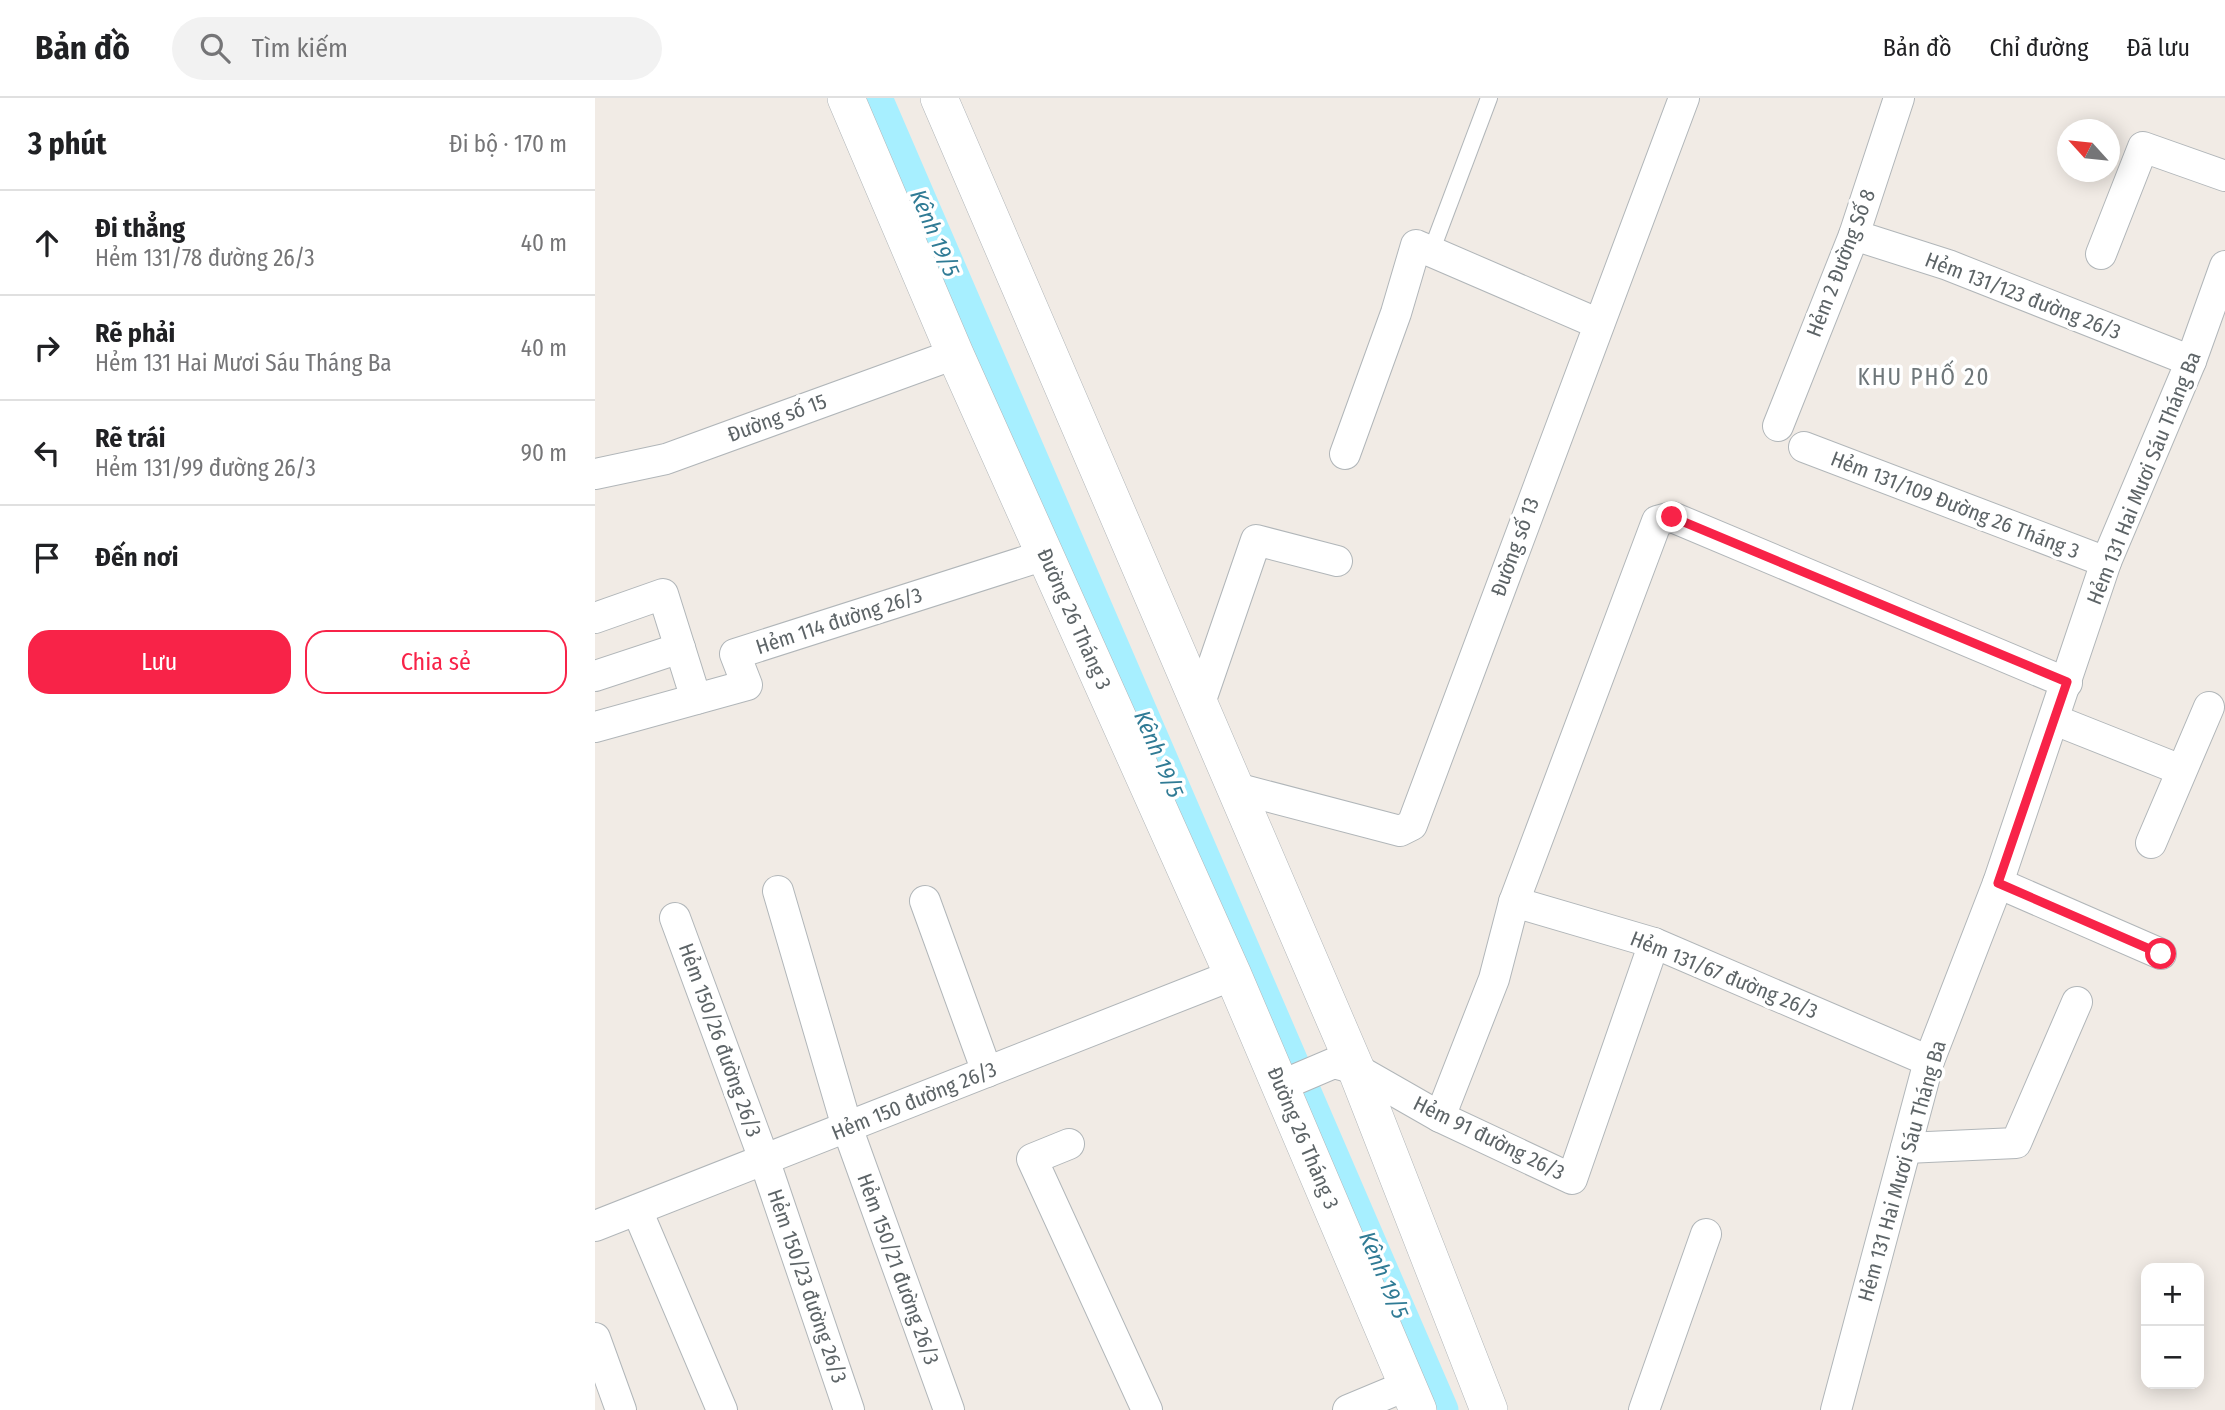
<!DOCTYPE html>
<html lang="vi">
<head>
<meta charset="utf-8">
<style>
  body { margin:0; font-family:"Fira Sans Condensed",sans-serif; background:#f2f2f2; color:#202124 }
  .controls { position:absolute; right:21px; bottom:21px; display:grid; overflow:hidden; border-radius:14px; box-shadow:0 4px 18px #0003 }
  .controls button { width:63px; height:63px; display:grid; place-items:center; padding:0; border:0; border-bottom:2px solid #e0e0e0; background:#fff; color:#202124; font:35px sans-serif }
  .compass { position:absolute; left:1462px; top:21px; width:63px; height:63px; border-radius:50%; background:#fff; box-shadow:0 4px 18px #0003; rotate:297deg }
  .stop { position:absolute; width:21px; height:21px; margin:-16px; border:5px solid #f82348; border-radius:50%; background:#fff }
  .stop.end { background:#f82348; border-color:#fff; box-shadow:0 2px 7px #0008 }
  .list { margin:0; padding:0; list-style:none }
  h2 { display:flex; justify-content:space-between; align-items:center; height:91px; margin:0; padding:0 28px; font-size:30px }
  h2 small { font-size:23px; font-weight:400; color:#757577 }
  .list li { display:grid; grid-template-columns:46px 1fr auto; gap:21px; align-items:center; box-sizing:border-box; height:105px; padding:0 28px; border-top:2px solid #e0e0e0 }
  .list b { display:block; font-size:26px; white-space:nowrap }
  .list p { margin:0; font-size:23px; white-space:nowrap; color:#757577 }
  .list em { font-size:23px; font-style:normal; color:#757577 }
  .actions { display:flex; gap:14px; padding:21px 28px }
  .actions a { flex:1; padding:16px 0; border:2px solid #f82348; border-radius:21px; text-align:center; font-size:24px; color:#f82348 }
  .actions .main { background:#f82348; color:#fff }
  .icon { flex:none; width:38px; height:38px; fill:none; stroke:currentColor; stroke-width:2; stroke-linecap:round; stroke-linejoin:round }
  .map { position:relative; flex:none; width:1630px; height:1312px; overflow:hidden }
  header { display:flex; align-items:center; gap:42px; box-sizing:border-box; height:98px; padding:0 35px; background:#fff; border-bottom:2px solid #e0e0e0 }
  header strong { font-size:33px }
  nav { display:flex; gap:38px; margin-inline-start:auto; font-size:24px }
  .search { width:490px; height:63px; background:#f2f2f2; display:flex; align-items:center; gap:18px; box-sizing:border-box; padding:0 24px; border-radius:38px; color:#757577; font-size:26px }
  main { display:flex }
  aside { flex:1; background:#fff }
  .map>svg:first-child { display:block }
  .lines { fill:none; stroke-linecap:round; stroke-linejoin:round }
  .canal { stroke:#a7efff; stroke-width:33 }
  .service-casing { stroke:#b1b6b9; stroke-width:18 }
  .minor-casing { stroke:#b1b6b9; stroke-width:32 }
  .tertiary-casing { stroke:#b1b6b9; stroke-width:38 }
  .service { stroke:#fff; stroke-width:16 }
  .minor { stroke:#fff; stroke-width:30 }
  .tertiary { stroke:#fff; stroke-width:37 }
  .route { stroke:#f82348; stroke-width:9 }
  .labels { text-anchor:middle; stroke-width:7; stroke-linejoin:round; paint-order:stroke }
  .street-label { font-size:21px; fill:#5d6467; stroke:#fff }
  .water-label { font-size:23px; font-style:italic; fill:#307b95; stroke:#fff }
  .neighbourhood-label { font-size:23px; letter-spacing:2px; fill:#6e7679; stroke:#fff }
</style>
</head>
<body>
<header>
<strong>Bản đồ</strong>
<div class="search"><svg class="icon" aria-label="search" viewBox="0 0 24 24"><circle cx="10" cy="10" r="6"/><path d="M15 15l6 6"/></svg>Tìm kiếm</div>
<nav><a>Bản đồ</a><a>Chỉ đường</a><a>Đã lưu</a></nav>
</header>
<main>
<aside>
<h2>3 phút<small>Đi bộ · 170 m</small></h2>
<ul class="list">
<li><svg class="icon" aria-label="ahead" viewBox="0 0 24 24"><path d="M12 20V5M6 11l6-6 6 6"/></svg><div><b>Đi thẳng</b><p>Hẻm 131/78 đường 26/3</p></div><em>40 m</em></li>
<li><svg class="icon" aria-label="right" viewBox="0 0 24 24"><path d="M7 20v-9h11M14 6l5 5-5 5"/></svg><div><b>Rẽ phải</b><p>Hẻm 131 Hai Mươi Sáu Tháng Ba</p></div><em>40 m</em></li>
<li><svg class="icon" aria-label="left" viewBox="0 0 24 24"><path d="M17 20v-9H6M10 6l-5 5 5 5"/></svg><div><b>Rẽ trái</b><p>Hẻm 131/99 đường 26/3</p></div><em>90 m</em></li>
<li><svg class="icon" aria-label="arrive" viewBox="0 0 24 24"><path d="M6 21V4h12l-3 4 3 4H6"/></svg><div><b>Đến nơi</b></div></li>
</ul>
<div class="actions"><a class="main">Lưu</a><a>Chia sẻ</a></div>
</aside>
<div class="map">
<svg width="1630" height="1312" viewBox="0 0 1630 1312">
  <rect width="100%" height="100%" fill="#f1ebe5"/>
  <g class="lines">
    <path class="canal" d="M281 0 847 1312"/>
    <defs>
      <path id="service" d="M836 154 894 0"/>
      <g id="minor">
        <path d="M1259 137 1353 167 1596 263"/>
        <path d="M1506 156 1548 49 1630 78"/>
        <path d="M1183 328 1259 137 1304 0"/>
        <path d="M1209 349 1511 464"/>
        <path d="M750 356 801 215 821 147 1004 226"/>
        <path d="M0 376 71 361 360 256"/>
        <path d="M0 520 68 496 101 601"/>
        <path d="M0 578 85 550"/>
        <path d="M605 605 661 442 742 463"/>
        <path d="M1460 622 1586 672"/>
        <path d="M0 629 152 587 140 556 450 457"/>
        <path d="M641 690 805 733 817 727 1089 0"/>
        <path d="M1556 745 1614 609"/>
        <path d="M1403 785 1566 856"/>
        <path d="M183 793 252 1029 354 1312"/>
        <path d="M330 803 392 974"/>
        <path d="M919 804 1059 845 1334 963"/>
        <path d="M80 820 170 1064 254 1312"/>
        <path d="M685 988 739 965 761 971 845 1019 977 1081 1059 845"/>
        <path d="M845 1019 899 881 919 804 1062 423 1077 419 1472 585"/>
        <path d="M474 1046 437 1061 552 1312"/>
        <path d="M1311 1050 1421 1045 1482 904"/>
        <path d="M42 1112 127 1312"/>
        <path d="M0 1128 638 877"/>
        <path d="M0 1240 26 1312"/>
        <path d="M753 1312 813 1287"/>
        <path d="M1049 1312 1111 1136"/>
        <path d="M1241 1312 1334 963 1403 785 1511 464 1596 263 1630 168"/>
      </g>
      <g id="tertiary">
        <path d="M251 0 360 256 638 877 823 1312"/>
        <path d="M344 0 761 971 894 1312"/>
      </g>
    </defs>
    <use href="#service" class="service-casing"/>
    <use href="#minor" class="minor-casing"/>
    <use href="#tertiary" class="tertiary-casing"/>
    <use href="#service" class="service"/>
    <use href="#minor" class="minor"/>
    <use href="#tertiary" class="tertiary"/>
  </g>
  <g class="lines">
    <path class="route" d="M1077 419 1472 584 1403 785 1566 856"/>
  </g>
  <g class="labels">
    <g class="street-label">
      <text transform="translate(1246 165) rotate(-69)" y="7">Hẻm 2 Đường Số 8</text>
      <text transform="translate(1428 198) rotate(21)" y="7">Hẻm 131/123 đường 26/3</text>
      <text transform="translate(182 320) rotate(-20)" y="7">Đường số 15</text>
      <text transform="translate(1549 380) rotate(-68)" y="7">Hẻm 131 Hai Mươi Sáu Tháng Ba</text>
      <text transform="translate(1360 407) rotate(21)" y="7">Hẻm 131/109 Đường 26 Tháng 3</text>
      <text transform="translate(920 449) rotate(-70)" y="7">Đường số 13</text>
      <text transform="translate(479 521) rotate(66)" y="7">Đường 26 Tháng 3</text>
      <text transform="translate(244 523) rotate(-18)" y="7">Hẻm 114 đường 26/3</text>
      <text transform="translate(1129 877) rotate(22)" y="7">Hẻm 131/67 đường 26/3</text>
      <text transform="translate(125 942) rotate(70)" y="7">Hẻm 150/26 đường 26/3</text>
      <text transform="translate(319 1003) rotate(-22)" y="7">Hẻm 150 đường 26/3</text>
      <text transform="translate(708 1040) rotate(67)" y="7">Đường 26 Tháng 3</text>
      <text transform="translate(894 1040) rotate(26)" y="7">Hẻm 91 đường 26/3</text>
      <text transform="translate(1307 1073) rotate(-74)" y="7">Hẻm 131 Hai Mươi Sáu Tháng Ba</text>
      <text transform="translate(303 1171) rotate(70)" y="7">Hẻm 150/21 đường 26/3</text>
      <text transform="translate(212 1188) rotate(71)" y="7">Hẻm 150/23 đường 26/3</text>
    </g>
    <g class="water-label">
      <text transform="translate(340 135) rotate(67)" y="8">Kênh 19/5</text>
      <text transform="translate(564 656) rotate(67)" y="8">Kênh 19/5</text>
      <text transform="translate(789 1177) rotate(67)" y="8">Kênh 19/5</text>
    </g>
    <g class="neighbourhood-label">
      <text x="1329" y="287">KHU PHỐ 20</text>
    </g>
  </g>
</svg>
<div class="controls">
<button>+</button>
<button>−</button>
</div>
<svg class="compass" viewBox="-18 -18 36 36"><path d="M0-13l5 13h-10z" fill="#e53935"/><path d="M0 13l5-13h-10z" fill="#757577"/></svg>
<div class="stop" style="left:1566px;top:856px"></div>
<div class="stop end" style="left:1077px;top:419px"></div>
</div>
</main>
</body>
</html>
